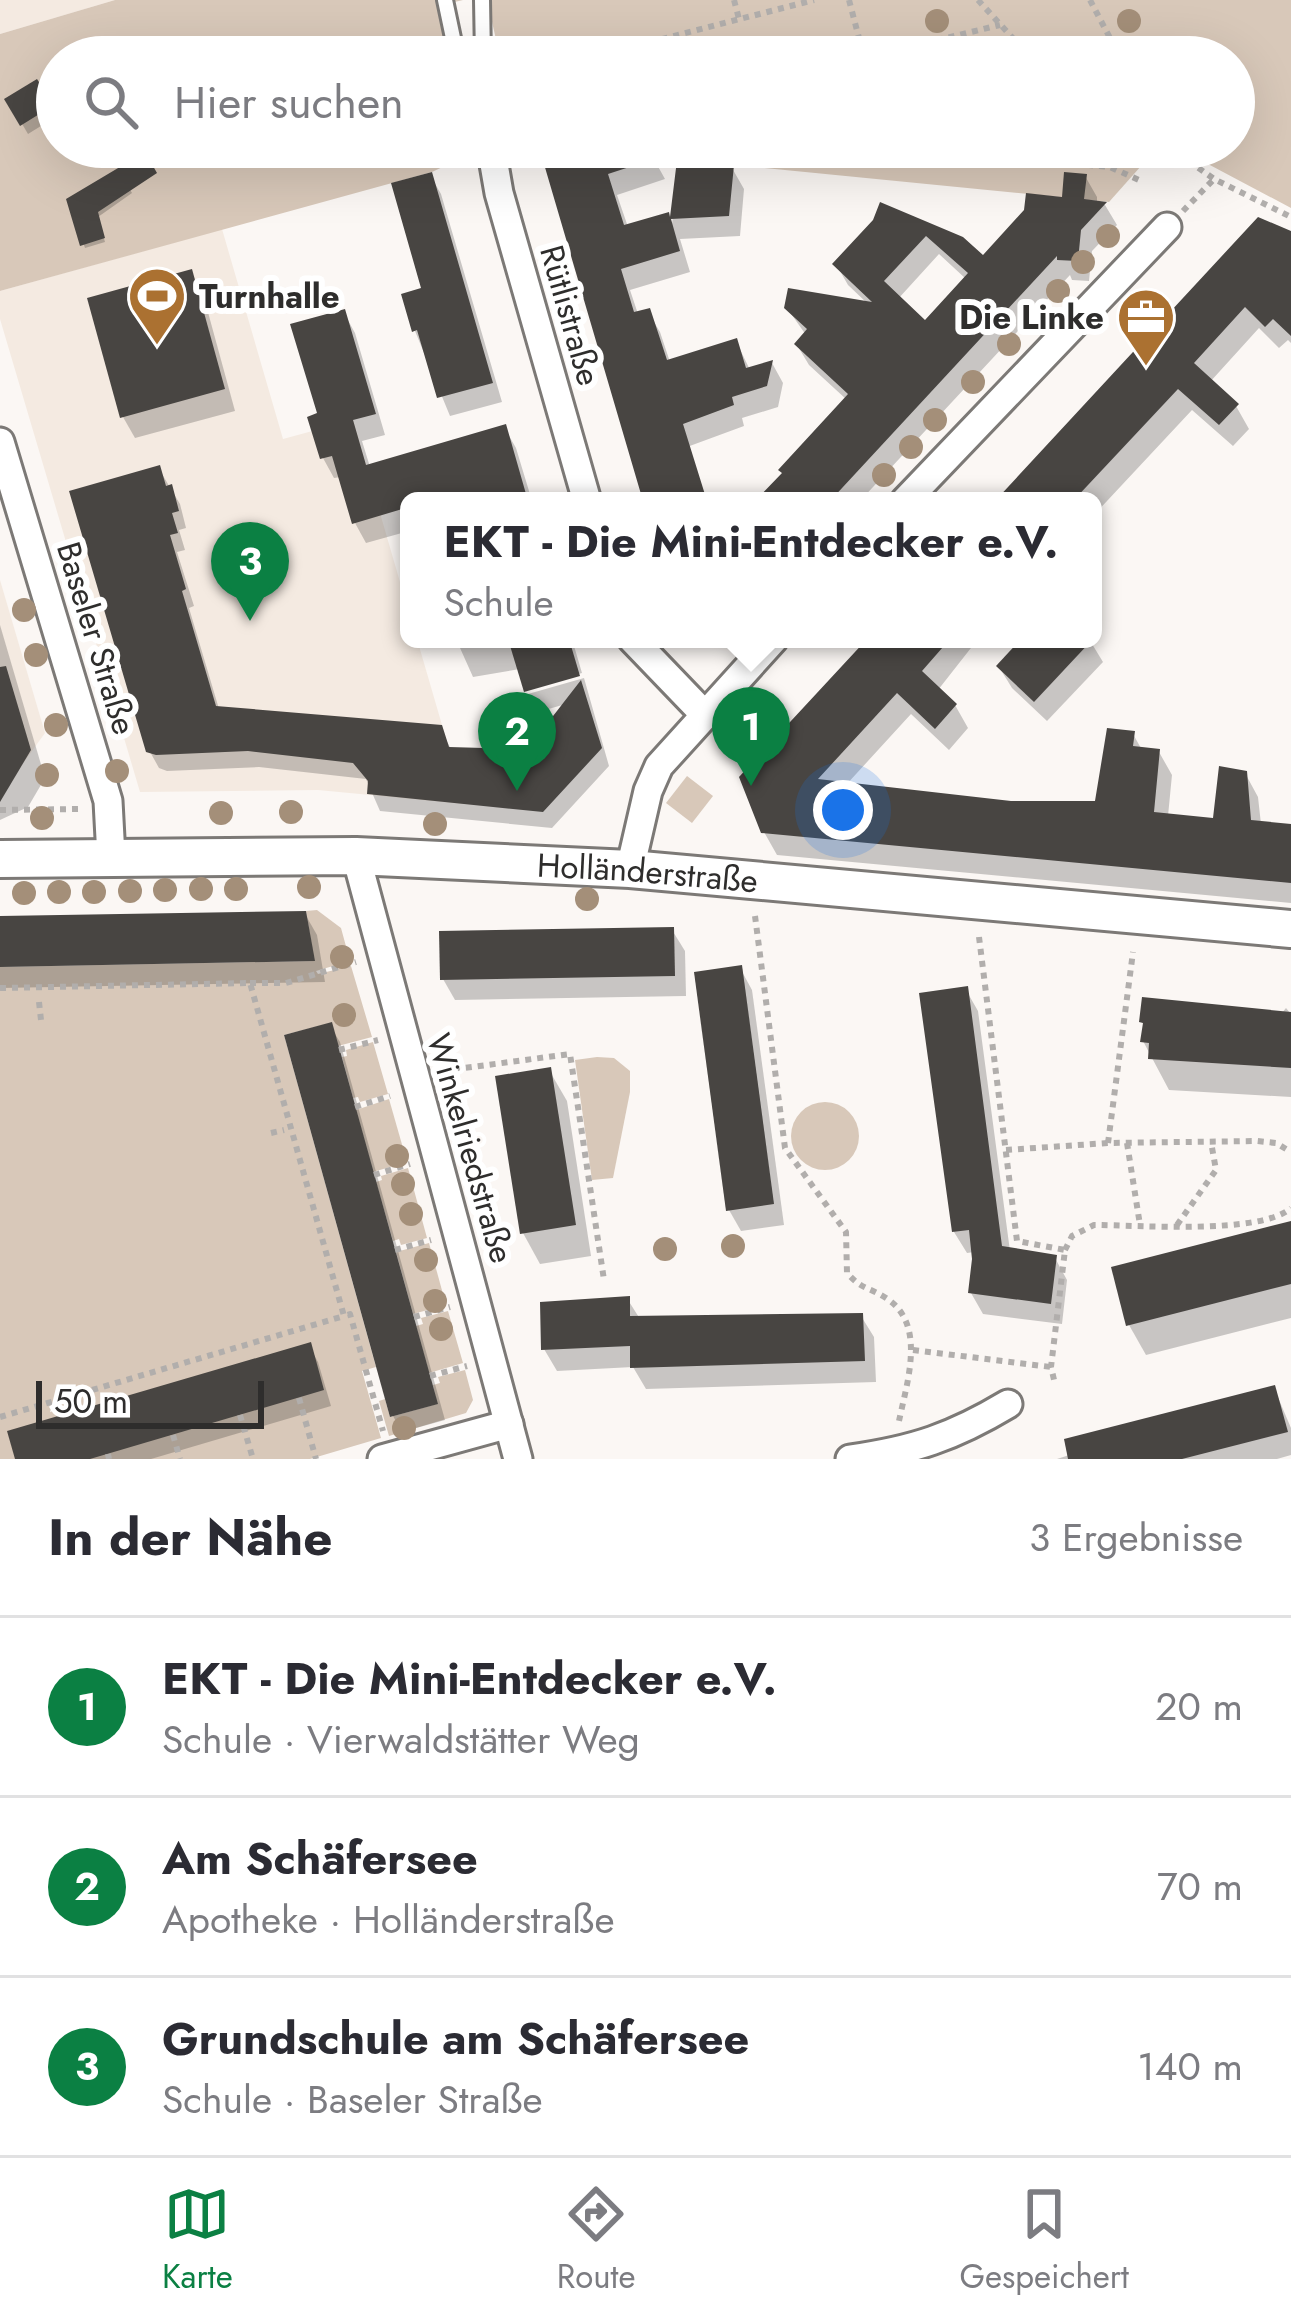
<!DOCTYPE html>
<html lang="de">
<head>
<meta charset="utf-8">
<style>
  body { margin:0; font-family:Jost,sans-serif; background:#f2f2f3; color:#2b2b33 }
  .scale { position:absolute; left:36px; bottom:30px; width:228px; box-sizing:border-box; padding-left:12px; border:6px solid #2e2d2c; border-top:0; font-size:33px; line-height:42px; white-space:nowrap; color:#2e2d2c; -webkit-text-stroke:9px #fff; paint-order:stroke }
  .you { position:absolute; left:843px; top:810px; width:42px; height:42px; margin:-30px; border:9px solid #fff; border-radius:50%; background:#1a73e8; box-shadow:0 0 0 18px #1a73e833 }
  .badge { display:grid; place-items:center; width:78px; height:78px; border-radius:50%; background:#0b8043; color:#fff; font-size:39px; font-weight:700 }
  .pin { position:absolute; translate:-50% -99px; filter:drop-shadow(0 3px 6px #0008) }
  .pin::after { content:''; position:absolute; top:63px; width:42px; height:36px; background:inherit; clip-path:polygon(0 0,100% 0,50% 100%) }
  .popup { position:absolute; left:400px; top:492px; width:702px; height:156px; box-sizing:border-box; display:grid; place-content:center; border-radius:18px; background:#fff; filter:drop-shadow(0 3px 9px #0005); font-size:39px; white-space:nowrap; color:#7c7c81 }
  .popup b { font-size:45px; color:#2b2b33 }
  .popup::after { content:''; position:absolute; left:50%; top:100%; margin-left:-24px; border:24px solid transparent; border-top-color:#fff }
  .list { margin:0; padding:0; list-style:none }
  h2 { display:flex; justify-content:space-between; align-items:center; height:156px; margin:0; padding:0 48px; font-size:51px }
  h2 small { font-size:39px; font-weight:400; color:#7c7c81 }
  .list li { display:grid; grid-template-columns:78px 1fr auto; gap:36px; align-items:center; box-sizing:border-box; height:180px; padding:0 48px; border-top:3px solid #e1e1e2 }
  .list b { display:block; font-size:45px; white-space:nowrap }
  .list p { margin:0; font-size:39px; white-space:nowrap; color:#7c7c81 }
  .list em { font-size:39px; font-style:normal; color:#7c7c81 }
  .icon { flex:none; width:66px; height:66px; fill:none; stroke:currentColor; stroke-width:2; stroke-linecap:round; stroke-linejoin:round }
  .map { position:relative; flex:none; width:1291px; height:1459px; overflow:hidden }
  .search { position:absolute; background:#fff; box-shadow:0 12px 48px #0002; left:36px; right:36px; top:36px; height:132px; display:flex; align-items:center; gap:30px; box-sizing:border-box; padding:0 42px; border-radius:66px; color:#7c7c81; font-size:45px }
  .sheet { height:696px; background:#fff }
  nav { display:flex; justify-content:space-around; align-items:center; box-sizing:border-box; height:168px; border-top:3px solid #e1e1e2; background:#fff; font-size:33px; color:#7c7c81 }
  nav a { display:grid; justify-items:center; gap:6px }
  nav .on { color:#0b8043 }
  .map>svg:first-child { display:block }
  .built { fill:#f4eae1 }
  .green { fill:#d8c8b9 }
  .shadow { fill:#0003; fill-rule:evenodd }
  .building { fill:#484542; fill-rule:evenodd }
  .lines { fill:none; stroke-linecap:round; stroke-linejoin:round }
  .service-casing { stroke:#7c7976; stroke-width:20 }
  .minor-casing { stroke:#7c7976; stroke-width:33 }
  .tertiary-casing { stroke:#7c7976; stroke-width:42 }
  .path { stroke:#b1aeac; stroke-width:6; stroke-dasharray:6 6; stroke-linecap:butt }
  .service { stroke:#fff; stroke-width:14 }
  .minor { stroke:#fff; stroke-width:27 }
  .tertiary { stroke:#fff; stroke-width:36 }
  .tree { fill:#a48f79 }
  .labels { text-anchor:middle; stroke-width:12; stroke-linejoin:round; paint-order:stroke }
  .poi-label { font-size:33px; font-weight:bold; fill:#2e2d2c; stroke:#fff; text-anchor:start }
  .street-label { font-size:33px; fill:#2e2d2c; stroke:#fff }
</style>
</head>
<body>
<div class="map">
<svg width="1291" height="1459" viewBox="0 0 1291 1459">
  <rect width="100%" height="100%" fill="#fbf7f4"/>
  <g class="built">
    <path d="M0 0H115L0 34Z"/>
    <path d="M222 229 283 439 353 420 409 613V639H417L465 804 318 790 140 792 0 319V291Z"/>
    <path d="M0 580 45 733 0 795Z"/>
  </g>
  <g class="green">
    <path d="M115 0H463L438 6 449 57H57V147H469L470 154 432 172 0 291V34Z"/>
    <path d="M487 0H1291V208L1176 147H1234V57H500Z"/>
    <path d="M553 147H1158L1109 202Z"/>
    <path d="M687 776 713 796 692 823 666 803Z"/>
    <path d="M317 910 341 928 350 961 316 971 318 974 351 966 372 1037 338 1046 331 1023 284 1035 376 1367 362 1371 381 1438 310 1459H0V967L314 961 306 911Z"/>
    <path d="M373 1042 388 1094 360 1102 358 1097 353 1098 342 1057 347 1056 346 1050Z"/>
    <path d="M597 1057 614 1058 630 1071V1092L613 1178 592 1180 575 1060Z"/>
    <path d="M389 1099 407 1162 373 1172 356 1110Z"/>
    <circle cx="825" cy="1136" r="34"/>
    <path d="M408 1168 427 1238 401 1245 399 1239 393 1241 376 1182 382 1180 381 1176Z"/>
    <path d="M429 1243 446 1305 413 1314 396 1252Z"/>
    <path d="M448 1311 463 1363 429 1373 416 1326 423 1324 421 1318Z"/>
    <path d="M465 1370 473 1400 466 1413 389 1436 379 1401 385 1399 390 1417 437 1404 433 1385 440 1383 438 1377Z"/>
  </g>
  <g class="shadow">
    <path d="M36 83 57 116 28 134 8 100Z"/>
    <path d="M543 150 655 161 665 179 617 195 628 227 672 224 679 163 732 168 744 189 740 236 680 239 690 272 630 290 638 314 648 312 660 332 670 362 736 341 750 370 772 363 783 383 778 407 742 418 744 426 687 447 703 501H647Z"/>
    <path d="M119 171 132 193 98 217 105 242 85 248 69 201Z"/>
    <path d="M430 175 441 194 502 402 450 416 415 331 425 290Z"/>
    <path d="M1085 176 1097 197V204L1105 205 1117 225 1092 251 1089 281 1072 280 1070 275 860 501H759L847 400 809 365 797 345 806 335 787 308 868 304 848 285 836 264 876 222 882 205 983 259 1064 200ZM939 254 966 279 925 324 898 299Z"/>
    <path d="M1291 234V343L1288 340 1279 348 1259 328 1210 382 1236 406 1249 429 1233 446 1192 410 1093 516V501H999Z"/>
    <path d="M190 273 203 294 235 411 135 438 123 417Z"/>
    <path d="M344 313 355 333 385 435 362 441 370 467 504 427 516 448 532 501H409V531L366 543 355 523 341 477 334 478 323 458 321 415Z"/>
    <path d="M159 469 180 504 186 528 179 530 185 550 177 552 194 606 189 608 219 709 440 728 452 751 522 752 538 740 566 704 538 712 528 694 584 678 609 766 552 828 380 811 366 779 259 767 167 771 159 768 149 750Z"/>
    <path d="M0 625 45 778 28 807 0 820Z"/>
    <path d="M456 639H572L582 673 527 688V692L520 669 473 677Z"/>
    <path d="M871 639H978L938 690 955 705 968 728 949 750 911 714 846 785 1011 804 1098 805 1133 734 1142 750 1159 752 1172 775 1168 816 1216 822 1245 773 1258 797 1261 824 1291 827V903L777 855 764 832Z"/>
    <path d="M1025 639H1089L1103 662 1047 721 1012 688 999 667Z"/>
    <path d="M305 914 317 935 325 982 0 988V919Z"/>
    <path d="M672 930 685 951 686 996 455 1000 443 979Z"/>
    <path d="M740 968 752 990 784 1225 741 1231 729 1210Z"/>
    <path d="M966 990 978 1011 1010 1251 1055 1258 1067 1280 1062 1324 983 1314 971 1293 974 1252 967 1253 954 1232Z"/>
    <path d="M1286 1008 1291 1014V1097L1169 1090 1143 1041 1146 1028 1142 1022 1281 1014Z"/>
    <path d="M330 1026 340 1042 445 1420 402 1432 393 1416Z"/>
    <path d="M549 1070 567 1101 591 1256 540 1264 523 1233Z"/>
    <path d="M1291 1224V1318L1146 1355 1129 1325Z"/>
    <path d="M628 1300 640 1319 861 1316 874 1337 876 1382 646 1389 633 1367 557 1371 544 1349Z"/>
    <path d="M309 1346 318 1362 331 1406 151 1459H18L11 1433Z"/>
    <path d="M1274 1388 1291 1428V1455L1277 1459H1057Z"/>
  </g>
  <g class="building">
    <path d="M37 79 54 105 20 126 4 99Z"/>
    <path d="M539 147 657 158 608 174 624 225 669 212 670 217 677 160 734 165 729 216 671 219 680 251 621 269 634 312 650 308 667 360 737 338 746 368 773 360 767 386 732 397 734 405 683 424 707 501H643Z"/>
    <path d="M145 152 157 173 98 212 105 238 80 246 66 199Z"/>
    <path d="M432 172 493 383 437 398 417 330 412 332 401 294 421 288 391 183Z"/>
    <path d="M1064 172 1087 174 1084 199 1107 202 1081 230 1078 261 1057 260V256L830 501H755L782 473 778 470 848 394 794 344 807 329 784 308 788 288 872 302 832 264 873 220 880 202 963 237 983 255 1024 210 1026 193 1062 197ZM926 236 968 273 925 320 884 281Z"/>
    <path d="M1258 217 1291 231V336L1273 319 1265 327 1245 307 1194 363 1239 404 1219 425 1178 389 1073 501H995Z"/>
    <path d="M192 269 225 389 120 418 87 298Z"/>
    <path d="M345 309 376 414 353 420 366 465 506 424 528 501H409V507L352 524 332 456 320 459 307 417 317 413 290 324Z"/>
    <path d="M160 465 166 486 172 484 179 511 172 513 178 533 170 535 186 589 182 591 216 706 442 725 449 747 521 749 536 738 581 680 602 748 543 812 367 794 368 781 353 763 248 751 156 755 146 752 69 491Z"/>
    <path d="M508 639H569L580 676 524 692Z"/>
    <path d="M867 639H950L922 671 957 704 935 729 897 693 818 779 1011 801H1095L1107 728 1135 731 1133 746 1160 749 1154 812 1213 818 1219 766 1247 771 1251 820 1291 824V883L761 833 739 777Z"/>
    <path d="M1021 639H1093L1034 702 996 666Z"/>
    <path d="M6 666 31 750 0 802V667Z"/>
    <path d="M306 911 315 961 0 967V916Z"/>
    <path d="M674 927 675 976 440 980 439 931Z"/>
    <path d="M742 965 774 1204 726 1211 694 972Z"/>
    <path d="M968 986 1002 1246 1057 1255 1051 1304 968 1293 972 1259 969 1230 952 1232 919 993Z"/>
    <path d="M1142 997 1291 1012V1068L1148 1059 1149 1043 1140 1042 1143 1023 1139 1022Z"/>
    <path d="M332 1022 438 1404 390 1417 284 1035Z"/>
    <path d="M551 1067 576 1225 520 1234 495 1076Z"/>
    <path d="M1291 1221V1284L1126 1326 1111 1267Z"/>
    <path d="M630 1296V1316L863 1313 865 1361 630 1368V1346L541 1350 540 1302Z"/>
    <path d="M311 1342 324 1390 90 1459H15L7 1431Z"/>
    <path d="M1275 1385 1288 1432 1182 1459H1068L1064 1439Z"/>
  </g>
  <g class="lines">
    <defs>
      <g id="service">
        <path d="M445 0 457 57"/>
        <path d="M482 0 483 57"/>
      </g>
      <g id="minor">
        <path d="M491 147 499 193 587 501"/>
        <path d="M0 442 108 801 111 857"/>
        <path d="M905 501 1167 227"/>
        <path d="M632 639 705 715"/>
        <path d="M356 856 518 1459"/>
        <path d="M630 869 648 791 659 766 774 639"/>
        <path d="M382 1459 509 1424"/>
        <path d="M850 1459C914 1450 953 1437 1008 1404"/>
      </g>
      <g id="tertiary">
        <path id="s1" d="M0 859 356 856 630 869 1291 929"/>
      </g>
    </defs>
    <use href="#service" class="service-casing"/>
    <use href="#minor" class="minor-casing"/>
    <use href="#tertiary" class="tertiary-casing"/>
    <g class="path">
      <path d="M734 0 739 19"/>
      <path d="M849 0 864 57"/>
      <path d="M978 0 1030 57"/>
      <path d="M1090 0 1120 57"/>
      <path d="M635 46 652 57"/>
      <path d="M592 57 814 0"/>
      <path d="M867 57 1000 25"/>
      <path d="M896 147 1110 167 1141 181"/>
      <path d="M1169 147 1214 179 1291 217"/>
      <path d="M1183 211 1214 179"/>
      <path d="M0 810 80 809"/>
      <path d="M755 916 785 1148 846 1232 847 1273C862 1290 869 1287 886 1298 927 1324 907 1382 899 1421"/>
      <path d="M979 937 1017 1241 1065 1250 1051 1367 1055 1384"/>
      <path d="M250 983H286L356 962"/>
      <path d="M0 988 250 983 344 1316 350 1314 383 1431"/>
      <path d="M39 1002 41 1020"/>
      <path d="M339 1050 378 1040"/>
      <path d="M442 1071 570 1054 604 1280"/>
      <path d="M355 1107 390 1096"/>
      <path d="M271 1133 284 1130"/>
      <path d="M1108 1143 1133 952"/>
      <path d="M1127 1143 1140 1225"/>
      <path d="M1006 1150 1108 1143 1257 1141 1276 1143 1291 1152"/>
      <path d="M374 1175 410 1164"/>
      <path d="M1177 1225 1216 1170 1211 1142"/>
      <path d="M395 1250 431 1240"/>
      <path d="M1065 1250 1072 1236 1094 1225C1138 1225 1261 1235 1291 1208"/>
      <path d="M414 1317 450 1307"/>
      <path d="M913 1350 1051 1367"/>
      <path d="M430 1376 467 1366"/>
      <path d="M299 1398 316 1459"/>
      <path d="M240 1415 253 1459"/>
      <path d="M0 1417 344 1316"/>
      <path d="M173 1435 180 1459"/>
      <path d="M108 1454 109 1459"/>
    </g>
    <use href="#service" class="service"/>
    <use href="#minor" class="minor"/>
    <use href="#tertiary" class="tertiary"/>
  </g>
  <g class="tree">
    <circle cx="937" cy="21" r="12"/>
    <circle cx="1129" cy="21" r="12"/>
    <circle cx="1108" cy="236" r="12"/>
    <circle cx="1083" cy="262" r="12"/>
    <circle cx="1058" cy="291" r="12"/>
    <circle cx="1036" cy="316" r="12"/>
    <circle cx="1009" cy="344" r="12"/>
    <circle cx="973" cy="382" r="12"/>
    <circle cx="935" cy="420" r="12"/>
    <circle cx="911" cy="447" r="12"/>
    <circle cx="884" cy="475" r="12"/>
    <circle cx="24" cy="610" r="12"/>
    <circle cx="36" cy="655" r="12"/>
    <circle cx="56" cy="725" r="12"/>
    <circle cx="117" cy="771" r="12"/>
    <circle cx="47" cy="775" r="12"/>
    <circle cx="291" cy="812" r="12"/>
    <circle cx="221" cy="813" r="12"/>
    <circle cx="42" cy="818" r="12"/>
    <circle cx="435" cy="824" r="12"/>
    <circle cx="309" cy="887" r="12"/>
    <circle cx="201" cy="889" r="12"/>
    <circle cx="236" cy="889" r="12"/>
    <circle cx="165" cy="890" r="12"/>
    <circle cx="130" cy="891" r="12"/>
    <circle cx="59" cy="892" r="12"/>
    <circle cx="94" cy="892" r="12"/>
    <circle cx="24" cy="893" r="12"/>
    <circle cx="587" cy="899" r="12"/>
    <circle cx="342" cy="957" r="12"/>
    <circle cx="344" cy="1015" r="12"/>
    <circle cx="397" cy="1156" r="12"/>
    <circle cx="403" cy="1184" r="12"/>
    <circle cx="411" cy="1214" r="12"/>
    <circle cx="733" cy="1246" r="12"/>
    <circle cx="665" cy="1249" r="12"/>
    <circle cx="426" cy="1260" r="12"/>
    <circle cx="435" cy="1301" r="12"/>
    <circle cx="441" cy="1329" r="12"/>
    <circle cx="404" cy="1428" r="12"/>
  </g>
  <defs>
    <symbol id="stadium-pin" viewBox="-11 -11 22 30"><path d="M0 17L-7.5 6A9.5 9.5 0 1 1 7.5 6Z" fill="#ab7131" stroke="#fff"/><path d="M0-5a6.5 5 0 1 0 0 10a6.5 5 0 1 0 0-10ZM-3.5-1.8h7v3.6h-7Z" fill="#fff"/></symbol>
    <symbol id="office-pin" viewBox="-11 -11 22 30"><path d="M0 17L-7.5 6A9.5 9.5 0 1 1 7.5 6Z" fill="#ab7131" stroke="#fff"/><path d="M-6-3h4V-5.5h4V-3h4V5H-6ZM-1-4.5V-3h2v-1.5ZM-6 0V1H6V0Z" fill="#fff"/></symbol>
  </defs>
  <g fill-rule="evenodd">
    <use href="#stadium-pin" x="124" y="263" width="66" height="90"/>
    <use href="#office-pin" x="1113" y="284" width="66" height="90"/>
  </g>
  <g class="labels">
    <g class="poi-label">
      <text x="199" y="308">Turnhalle</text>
      <text x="1104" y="329" text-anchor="end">Die Linke</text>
    </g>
    <g class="street-label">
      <text transform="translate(571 315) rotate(74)" y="12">Rütlistraße</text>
      <text transform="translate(97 638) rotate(73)" y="12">Baseler Straße</text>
      <text dy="12" stroke="none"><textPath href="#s1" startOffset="648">Holländerstraße</textPath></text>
      <text transform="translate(471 1148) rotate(74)" y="12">Winkelriedstraße</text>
    </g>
  </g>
</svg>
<div class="scale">50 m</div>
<div class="you"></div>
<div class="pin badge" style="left:751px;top:786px">1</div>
<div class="popup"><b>EKT - Die Mini-Entdecker e.V.</b>Schule</div>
<div class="pin badge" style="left:517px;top:791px">2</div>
<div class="pin badge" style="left:250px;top:621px">3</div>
<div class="search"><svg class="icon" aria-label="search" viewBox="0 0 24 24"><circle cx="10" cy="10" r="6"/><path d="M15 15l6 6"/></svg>Hier suchen</div>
</div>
<section class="sheet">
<h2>In der Nähe<small>3 Ergebnisse</small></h2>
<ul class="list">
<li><span class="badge">1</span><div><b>EKT - Die Mini-Entdecker e.V.</b><p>Schule · Vierwaldstätter Weg</p></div><em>20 m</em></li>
<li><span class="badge">2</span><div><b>Am Schäfersee</b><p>Apotheke · Holländerstraße</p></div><em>70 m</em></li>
<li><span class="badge">3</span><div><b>Grundschule am Schäfersee</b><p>Schule · Baseler Straße</p></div><em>140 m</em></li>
</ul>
</section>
<nav>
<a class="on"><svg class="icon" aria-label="map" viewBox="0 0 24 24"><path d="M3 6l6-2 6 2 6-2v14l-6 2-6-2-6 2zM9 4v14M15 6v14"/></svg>Karte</a>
<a><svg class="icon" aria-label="directions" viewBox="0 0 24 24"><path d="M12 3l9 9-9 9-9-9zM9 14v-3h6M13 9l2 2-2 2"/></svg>Route</a>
<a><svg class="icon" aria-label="saved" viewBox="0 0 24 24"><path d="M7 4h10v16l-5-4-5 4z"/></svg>Gespeichert</a>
</nav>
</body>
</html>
